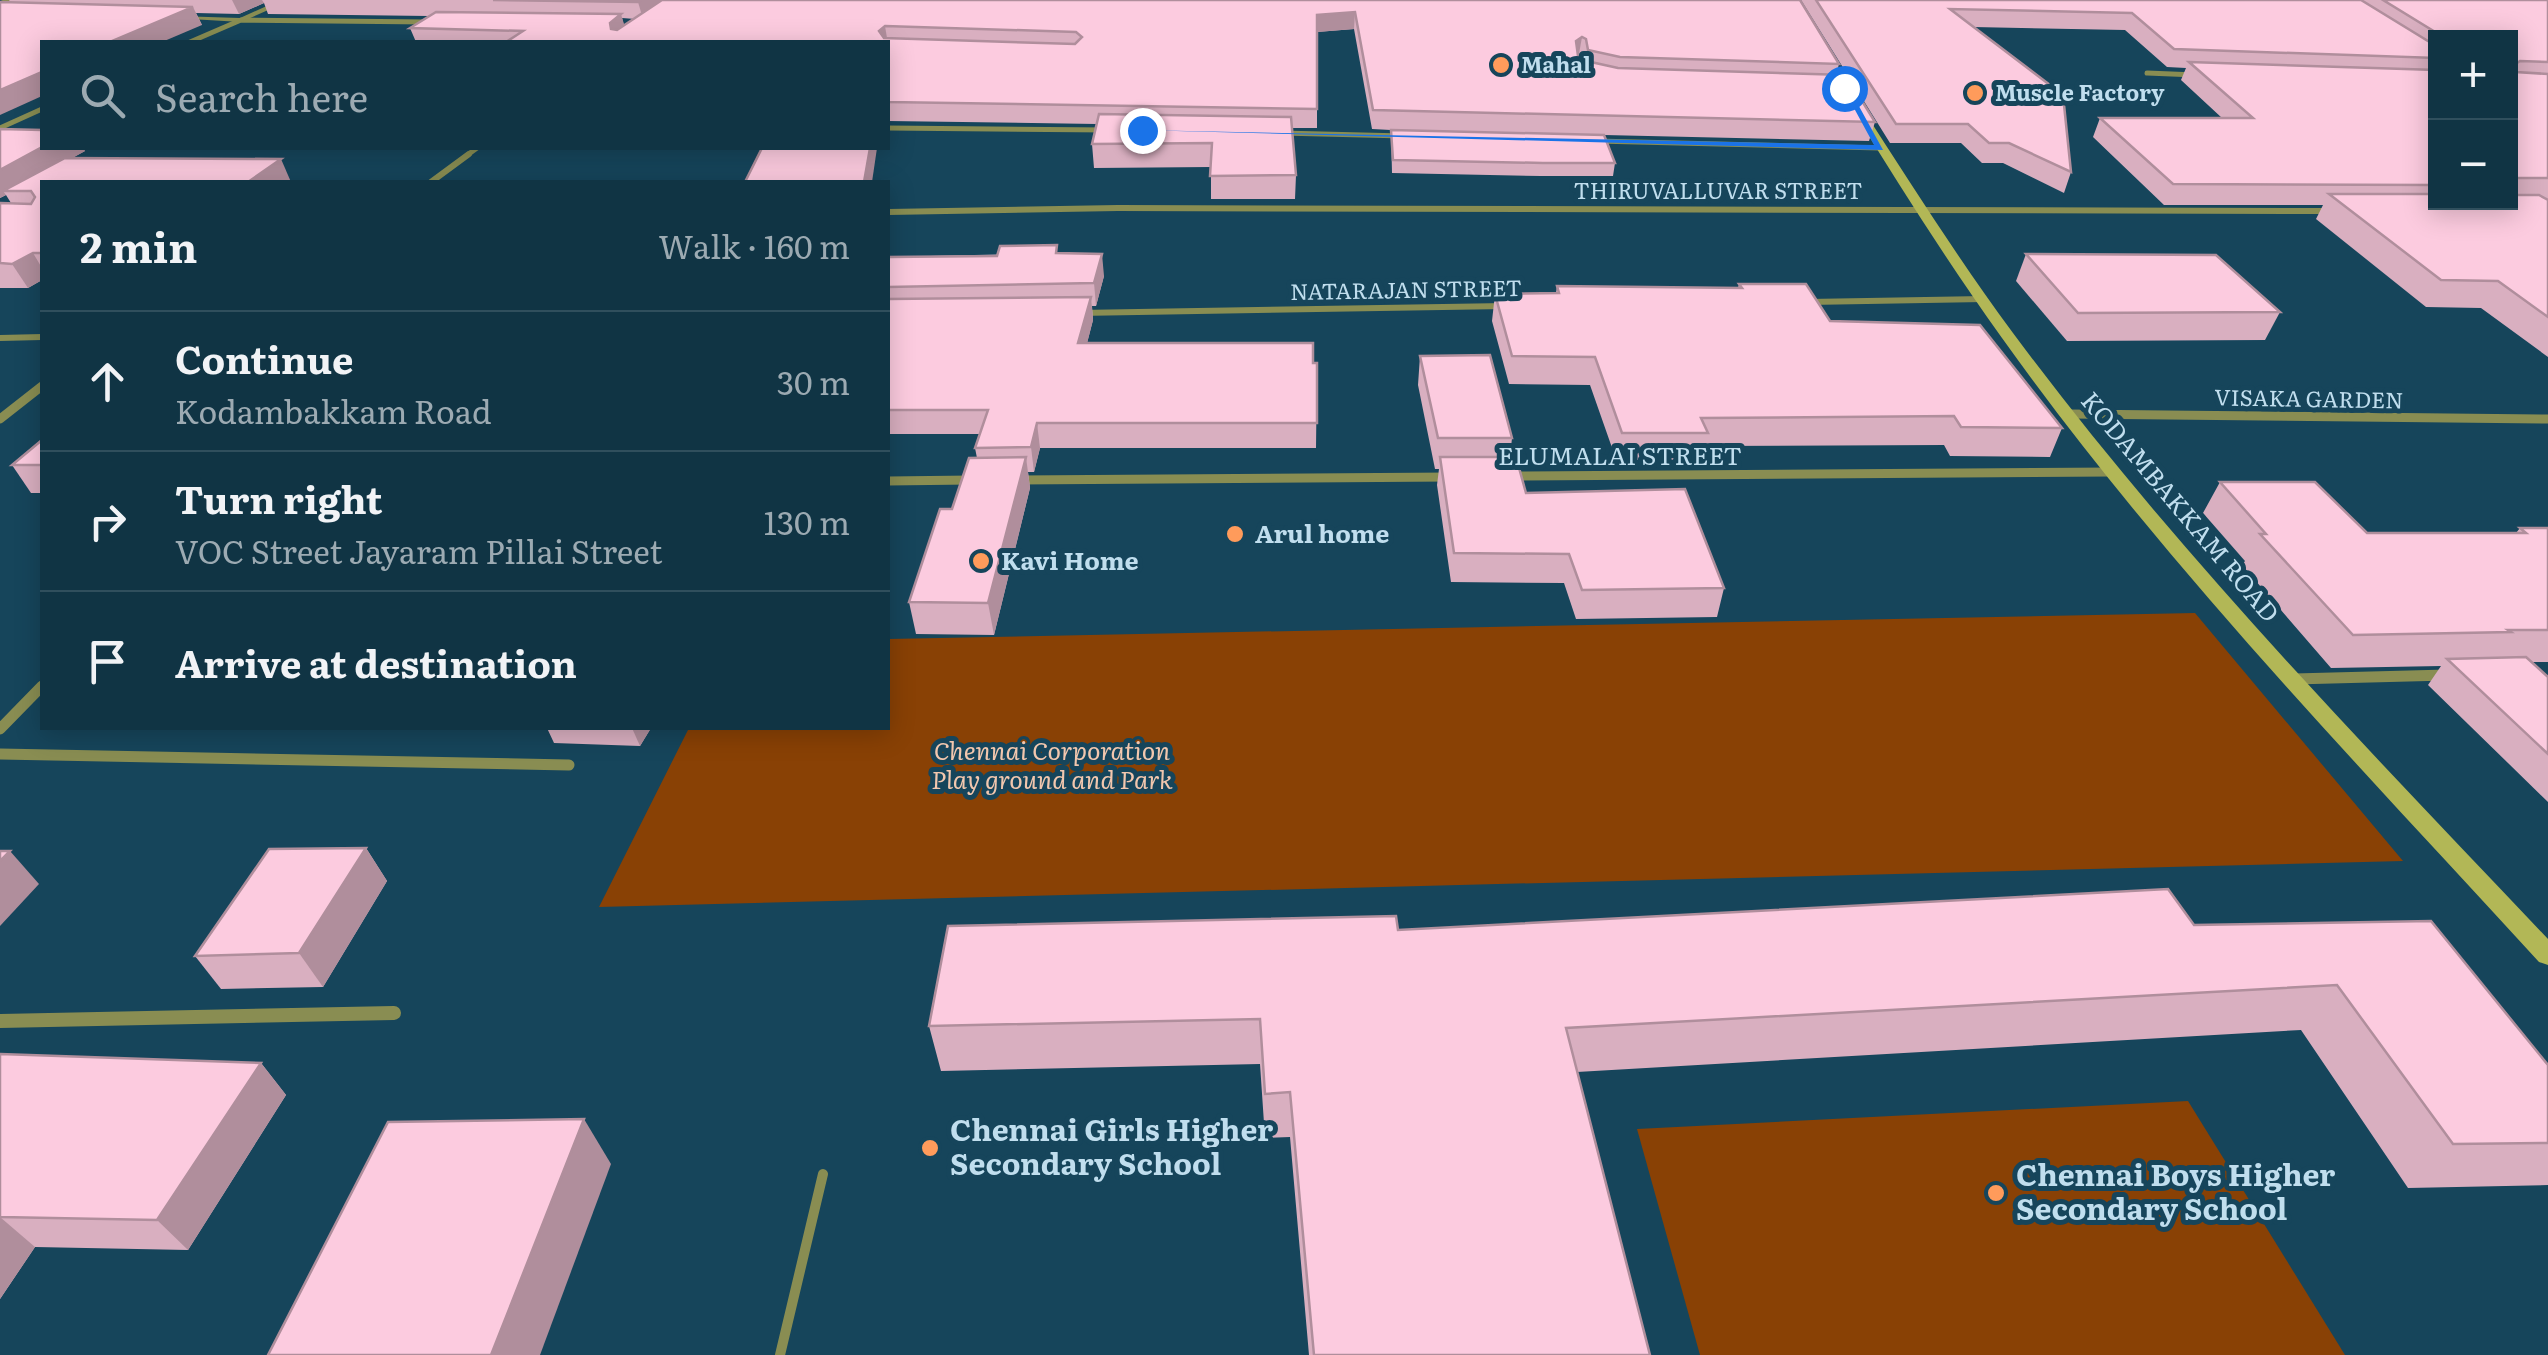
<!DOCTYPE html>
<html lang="en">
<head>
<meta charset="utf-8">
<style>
  body { margin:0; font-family:Literata,serif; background:#1e3f4f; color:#f1f3f6 }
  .controls { position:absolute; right:30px; top:30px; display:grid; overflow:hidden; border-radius:0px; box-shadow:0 5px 25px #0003 }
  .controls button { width:90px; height:90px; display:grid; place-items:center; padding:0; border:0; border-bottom:2px solid #304f5d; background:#103444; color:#f1f3f6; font:50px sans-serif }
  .stop { position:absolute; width:30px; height:30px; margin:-22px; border:8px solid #1a73e8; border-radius:50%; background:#fff }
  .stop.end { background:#1a73e8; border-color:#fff; box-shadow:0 2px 10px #0008 }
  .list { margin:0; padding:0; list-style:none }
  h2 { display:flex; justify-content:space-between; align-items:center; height:130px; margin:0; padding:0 40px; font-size:42px }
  h2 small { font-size:32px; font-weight:400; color:#9caab2 }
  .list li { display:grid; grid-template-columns:65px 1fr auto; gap:30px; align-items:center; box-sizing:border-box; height:140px; padding:0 40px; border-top:2px solid #304f5d }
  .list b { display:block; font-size:38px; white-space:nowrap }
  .list p { margin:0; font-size:32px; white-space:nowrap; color:#9caab2 }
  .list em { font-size:32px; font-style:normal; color:#9caab2 }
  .icon { flex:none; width:55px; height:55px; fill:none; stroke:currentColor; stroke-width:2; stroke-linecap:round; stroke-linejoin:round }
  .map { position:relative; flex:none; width:2548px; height:1355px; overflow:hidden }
  .search { position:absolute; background:#103444; box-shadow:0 5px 25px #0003; left:40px; top:40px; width:850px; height:110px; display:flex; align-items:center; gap:25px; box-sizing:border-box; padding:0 35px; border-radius:0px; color:#9caab2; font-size:38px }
  .panel { position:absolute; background:#103444; box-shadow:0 5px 25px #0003; left:40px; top:180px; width:850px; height:550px; border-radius:0px }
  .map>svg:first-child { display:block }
  .green { fill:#894105 }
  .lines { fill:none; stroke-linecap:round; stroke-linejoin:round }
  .service { stroke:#898d52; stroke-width:10 }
  .minor-far4 { stroke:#898d52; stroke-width:5 }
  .minor-far3 { stroke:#898d52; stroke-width:6 }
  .minor-far2 { stroke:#898d52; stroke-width:9 }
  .minor-far1 { stroke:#898d52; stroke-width:11 }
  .minor { stroke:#898d52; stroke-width:14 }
  .tertiary { fill:#898d52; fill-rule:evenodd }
  .secondary { fill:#b2b756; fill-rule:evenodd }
  .wall { fill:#d9afc0; fill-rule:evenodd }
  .shaded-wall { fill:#b08e9c }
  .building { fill:#fccbdf; stroke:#b08e9c; stroke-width:2.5; fill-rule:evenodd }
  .route { fill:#1a73e8 }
  .poi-dot { fill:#ff9b5b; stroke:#16455b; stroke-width:4 }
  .labels { text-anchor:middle; stroke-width:10; stroke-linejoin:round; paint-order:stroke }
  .far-poi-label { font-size:22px; font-weight:bold; fill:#c0deee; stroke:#16455b; text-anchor:start }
  .far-street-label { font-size:22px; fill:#c0deee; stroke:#16455b }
  .street-label { font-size:25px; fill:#c0deee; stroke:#16455b }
  .poi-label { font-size:25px; font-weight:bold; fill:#c0deee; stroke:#16455b; text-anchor:start }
  .park-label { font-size:25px; font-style:italic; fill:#f2c7ae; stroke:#16455b }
  .near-poi-label { font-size:30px; font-weight:bold; fill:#c0deee; stroke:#16455b; text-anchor:start }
</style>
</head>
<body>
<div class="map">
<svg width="2548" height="1355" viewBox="0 0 2548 1355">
  <rect width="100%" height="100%" fill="#16455b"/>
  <g class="green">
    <path d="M2195 613 2403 861 599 907 689 728H888V639Z"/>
    <path d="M2188 1101 2345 1355H1700L1637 1129Z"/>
  </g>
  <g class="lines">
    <path class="service" d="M780 1355 823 1174"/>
    <g class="minor-far4">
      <path d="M0 4 9 0"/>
      <path d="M190 42 241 20 429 22"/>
      <path d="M2147 73 2196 75"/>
      <path d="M0 128 42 109"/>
      <path d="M888 128 1109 130"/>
      <path d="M1281 133 1404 136"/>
      <path d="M1596 141 1880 148"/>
      <path d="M466 156 477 148"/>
    </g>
    <g class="minor-far3">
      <path d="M431 182 469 154"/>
      <path d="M888 212 1118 208 2331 211"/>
      <path d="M1808 302 1984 299"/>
      <path d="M1078 313 1506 306"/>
      <path d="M0 338 42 337"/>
    </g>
    <g class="minor-far2">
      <path d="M2070 414 2548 419"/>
      <path d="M0 419 42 386"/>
      <path d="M1508 476 2112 472"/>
      <path d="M1018 480 1451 477"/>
      <path d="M888 481 971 480"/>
    </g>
    <g class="minor-far1">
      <path d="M2294 679 2447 675"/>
      <path d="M0 729 42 686"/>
      <path d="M0 754 569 765"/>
    </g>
    <path class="minor" d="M0 1021 394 1013"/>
    <path class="tertiary" d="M280 0H291L241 22 173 18 177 16 240 18Z"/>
    <path class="secondary" d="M1854 108H1862C1911 184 1959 260 2013 333 2174 550 2363 744 2548 939V965L2539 962C2354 760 2161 561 2002 338 1949 264 1900 187 1853 110Z"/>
  </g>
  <g class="wall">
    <path d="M9 0H1800L1839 64 1836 75 1875 122 1869 141 1604 135 1615 163 1613 176H1541L1392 173 1391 130 1372 129 1354 29 1317 32V128H1292L1296 175 1295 199H1211V167L1094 168 1092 144 1097 124 888 121V42H416L410 28 429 16 268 14 264 3 239 14 196 13 202 25 11 3ZM622 18 635 19 624 26Z"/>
    <path d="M1801 0H2548V199H2546L2548 200V357L2481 308 2426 307 2316 219 2323 205H2164L2093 137 2100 118H2222L2181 80 2186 68 2167 67 2125 30 1973 27 2071 172 2064 193 2003 163H1982L1961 143H1890ZM2436 38H2510V202H2436Z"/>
    <path d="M0 129 85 151 72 158 292 182H42V280L28 288H0V203H11L6 195 0 198Z"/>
    <path d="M1058 253 1104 276 1096 306H1092L1093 320 1087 343 1317 363 1316 448H1040L1034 472H1028L1030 488 994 635 916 634 909 602 977 458 975 448 980 434H888V257Z"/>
    <path d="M2026 254 2280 312 2265 340 2067 341 2016 281Z"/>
    <path d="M1739 284 1830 321 2062 428 2050 457 1950 456 1944 445 1705 446 1701 462H1617L1590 385 1509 384 1492 321 1495 294 1556 293 1557 286 1738 288Z"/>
    <path d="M1420 356 1512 438 1510 457 1526 493 1724 588 1717 617 1576 619 1564 583 1451 582 1437 485 1439 469H1435L1418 385Z"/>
    <path d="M42 440V493H31L12 465Z"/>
    <path d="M2220 482 2367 533H2516L2520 528H2548V662H2532L2548 677V802L2428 685 2441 666 2331 668 2242 565 2245 561 2203 513Z"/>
    <path d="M547 728H651L640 746 554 743Z"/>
    <path d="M366 848 387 881 323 987 221 989 195 956Z"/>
    <path d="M2194 925 2548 1065V1185L2408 1188 2301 1030 1577 1072 1650 1355H1309L1290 1137 1265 1138 1260 1064 941 1071 929 1026 1398 930Z"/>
    <path d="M0 1054 261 1063 286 1095 188 1250 35 1247 0 1299Z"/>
  </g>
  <g class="shaded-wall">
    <path d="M232 0H262L264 3 239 14Z"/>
    <path d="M641 0H669L643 19 638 2Z"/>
    <path d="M193 7 202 25 162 42H110Z"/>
    <path d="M1355 12 1354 29 1317 32V15Z"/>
    <path d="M621 14 626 31 615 40 610 23Z"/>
    <path d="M885 26 888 44 879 31Z"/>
    <path d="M1582 37 1579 54 1574 59 1576 41Z"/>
    <path d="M42 72V96L0 115V90Z"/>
    <path d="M42 147 84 148 85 151 13 191H3L6 195 0 198V170Z"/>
    <path d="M870 148H877L872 182H864Z"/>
    <path d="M281 159 291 182H248Z"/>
    <path d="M33 253 42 268V280L28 288 12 264Z"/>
    <path d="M1102 254 1104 276 1096 306 1094 283Z"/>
    <path d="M1091 297 1093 320 1081 367 1078 343Z"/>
    <path d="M1037 423 1040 448 1034 472 1031 447Z"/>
    <path d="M1026 457 1030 488 994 635 988 603Z"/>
    <path d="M632 728H651L640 746Z"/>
    <path d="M366 848 387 881 323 987 299 953Z"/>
    <path d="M10 851 39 884 0 926V861Z"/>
    <path d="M261 1063 286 1095 188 1250 157 1220Z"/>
    <path d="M584 1119 611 1164 540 1355H491Z"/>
    <path d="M0 1217 35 1247 0 1299Z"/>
  </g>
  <g class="building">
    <path d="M493 0H641L638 2Z"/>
    <path d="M662 0H1800L1839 64 1620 57 1588 50 1586 39 1582 37 1576 41 1578 56 1582 60 1618 68 1846 75 1875 122 1373 110 1355 12 1317 15V109L888 102V42H506L523 31 410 28 436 12 621 14 610 23 611 29 617 30ZM885 26 1076 32 1082 37 1075 44 884 38 879 31Z"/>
    <path d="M1816 0H2361L2436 46V58L2174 49 2132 13 1950 9 2063 95 2071 172 2009 143H1989L1968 124H1896Z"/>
    <path d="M2383 0H2548V62L2520 61 2514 65 2516 72 2548 74V178H2510V38H2445Z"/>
    <path d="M0 2 193 7 110 42H42V72L0 90Z"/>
    <path d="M2189 62 2436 70V185L2173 184 2100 118H2253Z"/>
    <path d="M1099 114 1291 117 1296 175 1210 176 1212 143 1092 144Z"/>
    <path d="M0 129 42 130V147L0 170Z"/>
    <path d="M1391 130 1604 135 1615 163H1543L1393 160Z"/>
    <path d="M762 148H870L864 182H745Z"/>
    <path d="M65 158 281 159 248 182H42V253H33L12 264 0 263V203L31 204 35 197 31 191H3Z"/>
    <path d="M2329 194H2436V202H2510V195H2539L2548 200V317L2498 281 2441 280Z"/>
    <path d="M1057 245 1056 253 1102 254 1094 283 888 287V257L997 256 1000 246Z"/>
    <path d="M2026 254 2216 255 2280 312 2078 313Z"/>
    <path d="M1739 284H1806L1830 321 1980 325 2062 428 1961 427 1954 416 1701 418 1708 433H1622L1595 357 1512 356 1495 294 1559 293 1557 286 1742 288Z"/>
    <path d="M1091 297 1078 343H1313V363H1317V423H1037L1031 447 975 448 988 410H888V299Z"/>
    <path d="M1490 355 1512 438H1438L1420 356Z"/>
    <path d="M42 440V465H12Z"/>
    <path d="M1026 457 988 603 909 602 940 509H952L969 458Z"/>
    <path d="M1440 457H1516L1526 493 1685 489 1724 588 1582 590 1569 554 1454 553Z"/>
    <path d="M2220 482H2315L2367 533H2526L2520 528H2548V630H2508L2511 632 2353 635 2260 534H2266Z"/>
    <path d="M2526 657 2548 677V754L2447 659Z"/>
    <path d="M366 848 299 953 195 956 269 849Z"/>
    <path d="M0 851H10L0 861Z"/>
    <path d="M2168 889 2194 925 2431 921 2548 1065V1143L2453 1144 2337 985 1566 1028 1650 1355H1314L1290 1092 1265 1094 1260 1019 929 1026 948 926 1396 916 1398 930Z"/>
    <path d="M0 1054 261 1063 157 1220 0 1217Z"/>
    <path d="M584 1119 491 1355H268L388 1122Z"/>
  </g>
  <path class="route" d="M1842 86 1849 88 1883 150 1138 130 1874 145Z"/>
  <g class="poi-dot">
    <circle cx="1501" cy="65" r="10"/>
    <circle cx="1975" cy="93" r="10"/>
    <circle cx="1235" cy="534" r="10"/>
    <circle cx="981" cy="561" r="10"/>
    <circle cx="930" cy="1148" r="10"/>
    <circle cx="1996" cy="1193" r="10"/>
  </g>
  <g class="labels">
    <g class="far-poi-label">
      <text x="1521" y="73">Mahal</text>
      <text x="1995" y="101">Muscle Factory</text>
    </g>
    <g class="far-street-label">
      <text x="1718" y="199">THIRUVALLUVAR STREET</text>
      <text transform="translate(1406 290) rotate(-1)" y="8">NATARAJAN STREET</text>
      <text transform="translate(2309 399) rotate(1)" y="8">VISAKA GARDEN</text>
    </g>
    <g class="street-label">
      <text x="1620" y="465">ELUMALAI STREET</text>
      <text transform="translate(2180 507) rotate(50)" y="9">KODAMBAKKAM ROAD</text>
    </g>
    <g class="poi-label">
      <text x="1255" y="543">Arul home</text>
      <text x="1001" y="570">Kavi Home</text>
    </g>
    <g class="park-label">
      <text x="1052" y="760">Chennai Corporation<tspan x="1052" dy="29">Play ground and Park</tspan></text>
    </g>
    <g class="near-poi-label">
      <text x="950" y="1141">Chennai Girls Higher<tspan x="950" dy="34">Secondary School</tspan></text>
      <text x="2016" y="1186">Chennai Boys Higher<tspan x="2016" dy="34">Secondary School</tspan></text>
    </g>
  </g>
</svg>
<div class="controls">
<button>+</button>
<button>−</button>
</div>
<div class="stop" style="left:1844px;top:88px"></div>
<div class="stop end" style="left:1142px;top:130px"></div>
<div class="search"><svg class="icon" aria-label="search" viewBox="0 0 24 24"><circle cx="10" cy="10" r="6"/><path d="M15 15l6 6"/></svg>Search here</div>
<section class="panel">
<h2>2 min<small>Walk · 160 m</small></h2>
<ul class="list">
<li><svg class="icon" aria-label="ahead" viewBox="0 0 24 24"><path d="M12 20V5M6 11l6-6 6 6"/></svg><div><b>Continue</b><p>Kodambakkam Road</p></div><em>30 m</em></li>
<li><svg class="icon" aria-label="right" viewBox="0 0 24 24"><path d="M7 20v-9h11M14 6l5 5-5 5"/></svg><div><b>Turn right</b><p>VOC Street Jayaram Pillai Street</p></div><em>130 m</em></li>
<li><svg class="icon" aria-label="arrive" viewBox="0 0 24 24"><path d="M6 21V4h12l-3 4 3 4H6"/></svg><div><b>Arrive at destination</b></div></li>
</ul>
</section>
</div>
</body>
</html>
